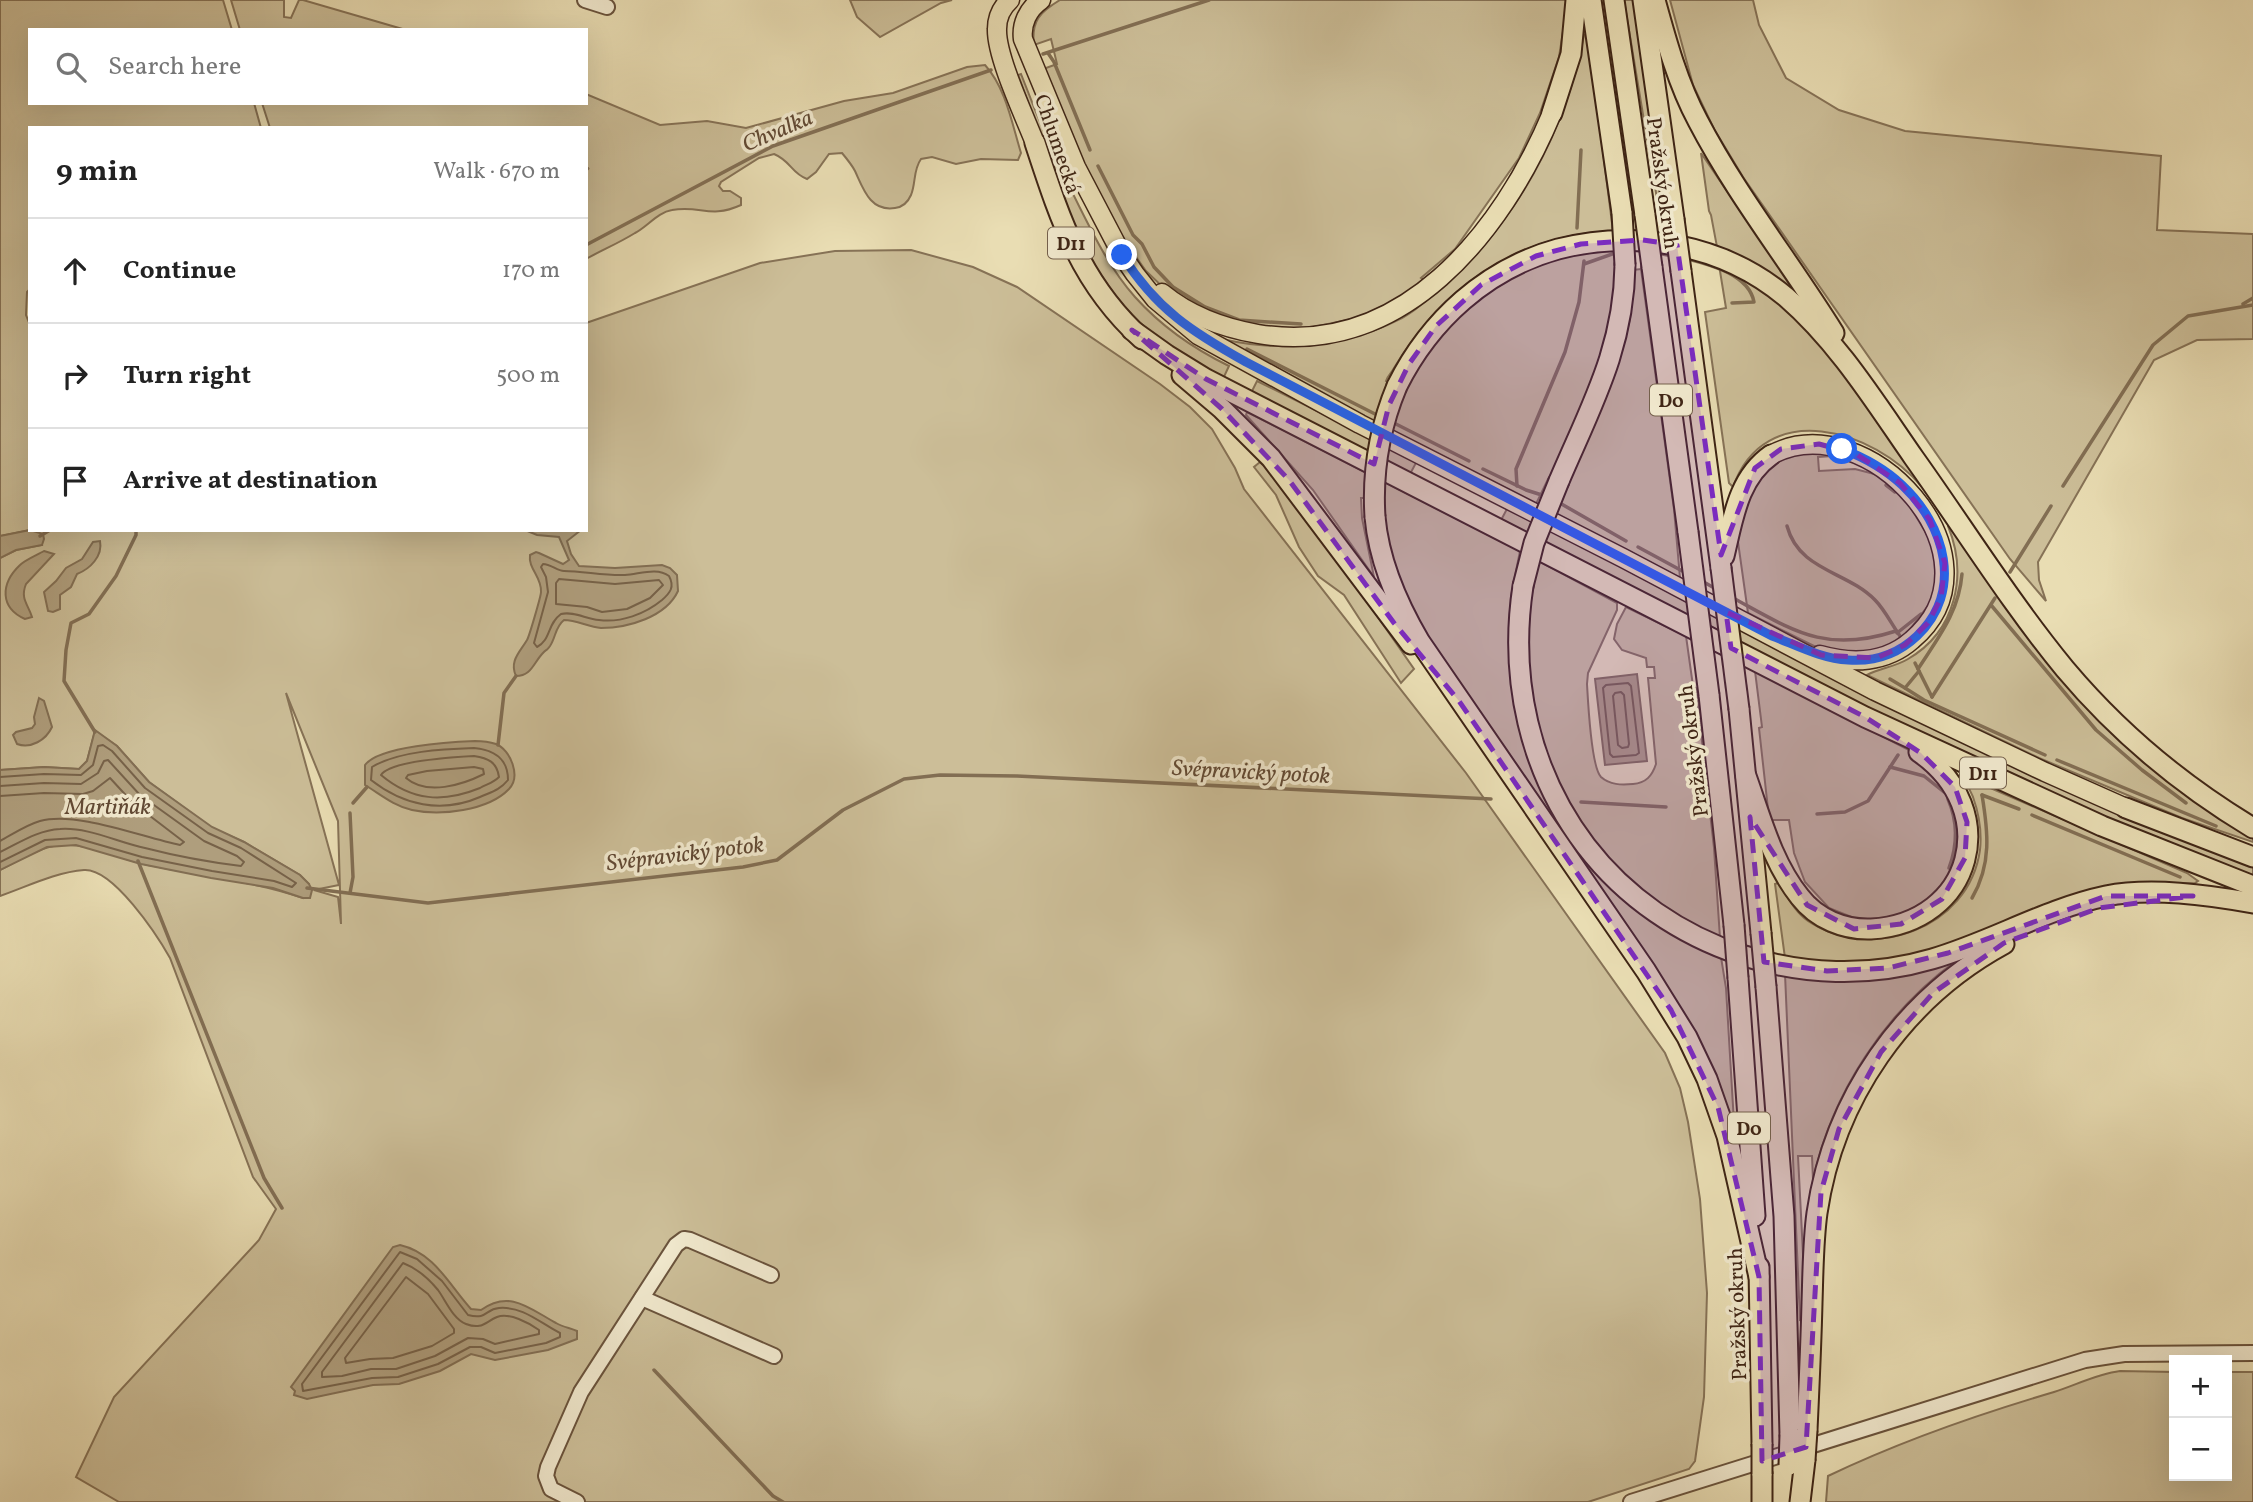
<!DOCTYPE html>
<html lang="en">
<head>
<meta charset="utf-8">
<style>
  body { margin:0; font-family:Vollkorn,serif; background:#f6f6f6; color:#222 }
  .controls { position:absolute; right:21px; bottom:21px; display:grid; overflow:hidden; border-radius:0px; box-shadow:0 7px 28px #0002 }
  .controls button { width:63px; height:63px; display:grid; place-items:center; padding:0; border:0; border-bottom:2px solid #e0e0e0; background:#fff; color:#222; font:35px sans-serif }
  .stop { position:absolute; width:21px; height:21px; margin:-16px; border:5px solid #2563eb; border-radius:50%; background:#fff }
  .stop.end { background:#2563eb; border-color:#fff; box-shadow:0 2px 7px #0008 }
  .list { margin:0; padding:0; list-style:none }
  h2 { display:flex; justify-content:space-between; align-items:center; height:91px; margin:0; padding:0 28px; font-size:30px }
  h2 small { font-size:23px; font-weight:400; color:#767676 }
  .list li { display:grid; grid-template-columns:46px 1fr auto; gap:21px; align-items:center; box-sizing:border-box; height:105px; padding:0 28px; border-top:2px solid #e0e0e0 }
  .list b { display:block; font-size:26px; white-space:nowrap }
  .list em { font-size:23px; font-style:normal; color:#767676 }
  .icon { flex:none; width:38px; height:38px; fill:none; stroke:currentColor; stroke-width:2; stroke-linecap:round; stroke-linejoin:round }
  .map { position:relative; flex:none; width:2253px; height:1502px; overflow:hidden }
  .search { position:absolute; background:#fff; box-shadow:0 7px 28px #0002; left:28px; top:28px; width:560px; height:77px; display:flex; align-items:center; gap:18px; box-sizing:border-box; padding:0 24px; border-radius:0px; color:#767676; font-size:26px }
  .panel { position:absolute; background:#fff; box-shadow:0 7px 28px #0002; left:28px; top:126px; width:560px; height:406px; border-radius:0px }
  .map>svg:first-child { display:block }
  .green { fill:#ccbe98; stroke:#867256; stroke-width:2; fill-rule:evenodd }
  .water { fill:#af9e7d; stroke:#826e53; stroke-width:2 }
  .lines { fill:none; stroke-linecap:round; stroke-linejoin:round }
  .shore { stroke:#776249; stroke-width:2 }
  .stream { stroke:#826e53; stroke-width:3.5 }
  .minor-casing { stroke:#6a533c; stroke-width:18 }
  .major-casing { stroke:#3f2515; stroke-width:21 }
  .highway-casing { stroke:#3f2515; stroke-width:23 }
  .minor { stroke:#f1e9ce; stroke-width:14 }
  .major { stroke:#e9ddb3; stroke-width:18 }
  .highway { stroke:#e9ddb3; stroke-width:19 }
  .highway-bridge-casing { stroke:#3f2515; stroke-width:23; stroke-linecap:butt }
  .highway-bridge { stroke:#e9ddb3; stroke-width:19 }
  .route { stroke:#2563eb; stroke-width:9 }
  .marked { fill:#7b2cbf; fill-opacity:0.2; stroke:#7b2cbf; stroke-width:5; stroke-dasharray:14 9; stroke-linejoin:round }
  .labels { text-anchor:middle; stroke-width:7; stroke-linejoin:round; paint-order:stroke }
  .shield { fill:#f1e9ce; stroke:#74604c; stroke-width:2 }
  .shield-label { font-size:19px; font-weight:bold; fill:#3f2515 }
  .street-label { font-size:21px; fill:#3f2515; stroke:#f1e9ce }
  .water-label { font-size:23px; font-style:italic; fill:#614934; stroke:#f1e9ce }
</style>
</head>
<body>
<div class="map">
<svg width="2253" height="1502" viewBox="0 0 2253 1502">
  <rect width="100%" height="100%" fill="#e9ddb3"/>
  <filter id="stains"><feTurbulence type="fractalNoise" baseFrequency=".00286" numOctaves="4"/><feColorMatrix values="0 0 0 0 .2 0 0 0 0 .09 0 0 0 0 .02 0 0 0 .5 -.17"/></filter>
  <radialGradient id="worn" r=".72"><stop offset=".6" stop-color="#630" stop-opacity="0"/><stop offset="1" stop-color="#630" stop-opacity=".3"/></radialGradient>
  <g class="green">
    <path d="M0 0H223L232 30H30V103H254L261 128H30V289L27 292 26 315 30 325V530L0 536Z"/>
    <path d="M231 0H284V17L291 18 299 0H303L406 30H240Z"/>
    <path d="M850 0H952L941 3 880 37 857 17Z"/>
    <path d="M1060 0H1568L1559 57 1540 113 1519 158 1455 249 1421 278 1425 281 1398 300 1357 318 1299 330 1228 322 1168 292 1146 271 1121 236 1080 158 1043 69 1057 64 1051 39 1034 45C1031 21 1040 12 1060 0Z"/>
    <path d="M1624 0H1634L1663 210 1659 211Z"/>
    <path d="M1670 0H1753L1759 25 1786 78 1839 110 1905 131 2161 156 2157 230 2253 234V339L2197 340 2154 360 2038 562 2039 580 2046 601 2010 559 1743 177 1714 129 1693 85Z"/>
    <path d="M1588 34 1613 231C1516 235 1443 287 1394 368 1391 374 1388 375 1386 381L1405 389 1409 377 1458 314 1502 281 1552 258 1614 247 1618 279 1607 345 1556 468 1549 477 1536 504 1247 357 1222 339C1284 353 1345 347 1402 318 1416 311 1428 299 1440 289 1515 225 1566 131 1584 35Z"/>
    <path d="M985 65C1006 88 1012 124 1021 153L1018 160 981 159 956 164 932 157 921 159C913 170 916 183 911 195 908 202 903 207 895 208 870 212 863 188 855 171 852 165 847 159 842 153L829 154 816 172 807 179C791 173 791 161 774 154L759 158 721 182 719 186 723 191H730L741 198V205C710 219 701 205 672 210 658 212 647 227 635 233 619 243 602 250 586 259V171L589 168 586 169V128H270L262 103H586V94L660 125 707 121 746 128 844 101 893 93 967 67Z"/>
    <path d="M1021 74C1038 119 1057 163 1079 206 1095 238 1111 270 1135 297 1161 326 1194 349 1229 366L1222 381C1194 362 1163 346 1139 322 1071 256 1051 160 1018 75Z"/>
    <path d="M1701 153 1799 297 1717 247 1711 215 1709 211Z"/>
    <path d="M911 250 973 267 1017 287 1160 384 1190 407 1212 429 1235 468 1244 489 1466 773 1665 1053 1680 1088 1688 1122 1700 1199 1707 1293 1704 1397 1695 1461 1689 1469 1588 1502H119L76 1477 114 1397 259 1240 276 1209 253 1177 170 958C157 935 113 868 84 870 56 872 26 887 0 896V870C19 861 39 847 60 845 87 842 117 858 144 864 197 876 251 880 303 898L309 884 300 875 244 842 212 828 149 782 117 746 95 731 87 761 79 769 44 767 0 770V558L16 550 42 545 38 531 34 530H586V323L760 263 835 251ZM286 693 338 821 341 924 338 897 314 890 339 885Z"/>
    <path d="M1719 265C1735 275 1754 283 1770 295 1833 342 1878 422 1924 486L1922 487C1874 429 1765 397 1733 487L1729 483 1705 312 1726 308Z"/>
    <path d="M1641 269 1674 509 1680 578 1555 514 1622 351 1630 319 1633 270Z"/>
    <path d="M1257 381 1417 461 1409 476 1250 395Z"/>
    <path d="M1247 412 1520 551 1511 596 1509 649 1513 693 1557 818 1721 957 1726 988 1734 1123 1421 630 1392 565 1381 498H1361L1362 518 1374 577 1313 490 1246 415Z"/>
    <path d="M1791 452 1847 455 1818 457 1819 471 1855 469 1882 476 1900 490 1937 551V594L1900 642 1861 654 1818 648 1748 613 1738 542 1739 516 1767 465Z"/>
    <path d="M1260 462 1283 484 1302 508 1414 669 1401 683 1344 595 1318 576 1299 547 1276 495 1254 467Z"/>
    <path d="M1508 507 2253 862V880L1924 739 1500 522Z"/>
    <path d="M1950 523 2050 662 2253 837V842L2182 818 2039 758 1867 675C1880 668 1895 667 1908 659 1956 631 1968 575 1948 526Z"/>
    <path d="M1539 561 1617 603V610L1588 673 1587 684C1588 701 1591 767 1601 777 1610 785 1621 785 1633 784 1646 783 1652 776 1656 764L1648 678H1655L1654 667H1647L1646 658 1622 650 1614 639 1617 624 1626 607 1686 636 1693 686 1696 688 1714 848 1720 938C1571 873 1497 717 1539 561Z"/>
    <path d="M1755 671 1911 751 1954 799 1961 851 1938 896 1889 920H1859L1829 908 1805 882 1794 853 1789 820H1772V823L1768 809 1759 728 1762 727Z"/>
    <path d="M1965 777 2187 873 2198 881 2195 883 2129 884 1992 928 1934 949 1881 961 1837 963 1785 958 1775 884 1778 883C1787 896 1795 912 1808 921 1871 963 1969 929 1980 850 1982 832 1979 814 1973 797 1970 790 1966 784 1965 777Z"/>
    <path d="M1957 960C1884 1013 1832 1093 1813 1180L1812 1156H1798L1803 1254V1319L1800 1320 1785 974Z"/>
    <path d="M2120 1371 2174 1372V1476H2227V1372H2253V1502H1826L1828 1476C1901 1441 1976 1415 2054 1392 2076 1385 2097 1374 2120 1371Z"/>
  </g>
  <g class="water">
    <path d="M30 530 43 534 44 539 42 545 16 550 0 558V536Z"/>
    <path d="M525 530H581L567 541 571 554 579 566 615 568 662 565 670 568 677 575 678 591C666 617 628 628 601 628 588 627 577 620 564 620 555 627 556 637 550 646 545 653 548 647 542 654 533 664 531 676 516 676 509 661 520 652 527 640 529 637 541 596 541 592 542 577 528 569 530 555L536 552 539 553 563 564 569 560 559 537 537 535Z"/>
    <path d="M100 541C103 556 90 569 77 574L71 587 60 595V609L53 612 48 611 44 592 56 581 66 568 82 559 93 542Z"/>
    <path d="M44 551 54 554 26 584C20 599 28 604 32 617L25 619C0 608 0 584 20 565 25 560 37 555 44 551Z"/>
    <path d="M1637 674 1647 761 1605 765 1595 679Z"/>
    <path d="M39 698 44 701 52 727C46 740 31 749 17 744L13 735 16 732 32 728 35 724 34 717Z"/>
    <path d="M95 730 117 746 149 782 212 827 244 842 300 875 309 884 312 890 310 898H303L273 888 211 878 141 864 76 845 47 847 0 870V770L44 767 79 769 87 761Z"/>
    <path d="M475 741C481 741 490 742 496 744 511 750 521 777 509 789 488 811 440 816 412 810 394 806 380 794 365 785V765C379 746 451 742 475 741Z"/>
    <path d="M400 1245C435 1253 449 1285 471 1309L481 1310C510 1289 530 1309 556 1323 563 1327 570 1328 577 1331V1339L548 1350 495 1360 471 1354 440 1371 399 1384 373 1385 307 1399 294 1395 295 1391 291 1387 393 1247Z"/>
  </g>
  <g class="lines">
    <g class="shore">
      <path d="M543 564C551 564 557 571 564 571 583 571 605 576 625 575 640 574 657 567 669 576 675 587 670 593 662 600 645 614 621 623 599 620 586 619 574 611 561 614 547 624 551 640 537 647L534 643 548 592 546 577 541 567Z"/>
      <path d="M559 579 615 584 659 580 663 585 650 598 627 609 602 612 587 607 556 604V583Z"/>
      <path d="M1628 683 1631 686 1639 753 1636 755 1613 757 1610 754 1603 688 1606 685Z"/>
      <path d="M1621 692 1624 695 1629 744 1628 747 1622 748 1618 745 1613 696 1615 693Z"/>
      <path d="M474 748C494 750 508 758 508 780 500 790 491 792 480 797 441 814 403 805 371 780L372 767C398 751 444 749 474 748Z"/>
      <path d="M474 756C488 758 497 762 499 777 493 783 487 784 480 788 443 803 412 801 381 775 390 761 456 757 474 756Z"/>
      <path d="M474 767 483 769 484 774C462 785 427 796 406 778L408 775 427 771Z"/>
      <path d="M0 777 44 774 81 775 93 765 98 746 103 745 112 751 145 788 208 833 241 848 296 883 292 887 274 881 212 871 142 857 76 838 45 840 0 862"/>
      <path d="M0 786 44 783 81 784 98 773 104 761 108 760 140 795 204 841 237 856 244 862 241 866C208 862 176 856 145 848 117 842 88 827 60 829 38 830 19 843 0 852"/>
      <path d="M0 796 44 793 83 794 93 791 110 778 133 803 184 842 180 845C141 837 77 811 40 821 26 825 13 834 0 841"/>
      <path d="M400 1252 417 1259 442 1281 468 1315C488 1320 485 1309 499 1308 523 1306 540 1323 560 1333V1337L546 1343 495 1353 481 1347H470L438 1364 398 1377 372 1378 303 1391 302 1384Z"/>
      <path d="M403 1263C416 1268 429 1279 438 1290 446 1301 453 1319 466 1324 482 1330 485 1322 497 1317 509 1312 529 1323 539 1330V1334L495 1344 483 1339 468 1338 435 1356 396 1369H371L342 1376 322 1377V1372Z"/>
      <path d="M406 1277 428 1294 454 1329V1333L432 1346 393 1358 370 1359 346 1363 345 1358Z"/>
    </g>
    <g class="stream">
      <path d="M1048 53 1054 62 1090 150"/>
      <path d="M1043 54 1209 0"/>
      <path d="M1098 166 1133 235 1142 244 1154 267 1173 287 1205 307 1239 320 1301 324"/>
      <path d="M1577 228 1581 150"/>
      <path d="M586 245 773 146 991 70"/>
      <path d="M1657 253 1673 256"/>
      <path d="M1688 259C1712 265 1749 275 1754 302L1732 303"/>
      <path d="M1584 264 1618 252"/>
      <path d="M2243 304 2253 298"/>
      <path d="M1247 349 1379 416"/>
      <path d="M1392 422 1469 461"/>
      <path d="M1483 469 1526 490 1545 496"/>
      <path d="M1886 485 1895 492"/>
      <path d="M1517 486 1516 469 1565 352 1579 302 1584 261"/>
      <path d="M2063 486 2153 345 2188 316 2253 305"/>
      <path d="M1558 502 1626 541"/>
      <path d="M1787 526C1799 571 1847 571 1875 600 1885 610 1892 625 1900 636"/>
      <path d="M40 536 50 530"/>
      <path d="M1638 547 1686 573"/>
      <path d="M2010 572 2051 506"/>
      <path d="M1702 581 1716 589"/>
      <path d="M1733 598C1794 631 1825 654 1896 631"/>
      <path d="M1991 605 2096 730 2142 770 2186 803"/>
      <path d="M1897 633 1921 614"/>
      <path d="M1915 663 1932 697"/>
      <path d="M1918 669C1938 638 1959 612 1962 574"/>
      <path d="M1919 671 1905 688 1924 700 2045 755"/>
      <path d="M1890 679 1905 688"/>
      <path d="M1932 697 1995 598"/>
      <path d="M95 732 64 681 66 650 71 623 89 614 116 576 136 535V530"/>
      <path d="M498 745 504 693 516 676"/>
      <path d="M2057 760 2216 826"/>
      <path d="M1890 767 1924 776 1944 792"/>
      <path d="M1982 795 2019 809"/>
      <path d="M1948 799C1958 822 1958 844 1949 868"/>
      <path d="M1581 802 1666 807"/>
      <path d="M353 803 367 787"/>
      <path d="M1817 814 1845 812 1868 801 1898 755"/>
      <path d="M2032 815 2180 877"/>
      <path d="M138 861 264 1178 282 1208"/>
      <path d="M307 888 428 903 743 867 777 860 843 810 904 779 940 775 1017 776 1491 799"/>
      <path d="M350 893 353 877 350 813"/>
      <path d="M1972 898C1992 864 1988 831 1982 795"/>
      <path d="M654 1370 773 1496 783 1502"/>
    </g>
    <defs>
      <g id="minor">
        <path d="M585 0 607 7"/>
        <path d="M642 1298 774 1356"/>
        <path d="M577 1502 551 1489 546 1476 548 1467 581 1392 676 1245 684 1239 690 1240 771 1275"/>
        <path d="M1631 1502 2085 1360 2124 1354 2253 1353"/>
      </g>
      <g id="major">
        <path d="M1010 0C1001 8 997 17 997 29 996 56 1024 115 1035 143"/>
        <path d="M1041 0C1028 9 1021 24 1023 39L1076 167 1122 255 1135 274 1155 299 1198 335 1360 424 1623 558 1875 691 2045 772 2126 808"/>
        <path d="M1162 293C1190 316 1223 328 1258 334 1402 358 1502 233 1552 113"/>
        <path d="M1771 455C1867 403 2009 558 1912 640 1886 663 1852 664 1820 655"/>
      </g>
      <g id="highway">
        <path d="M1591 0 1622 213"/>
        <path d="M1614 0 1645 215"/>
        <path d="M1643 0 1674 219"/>
        <path d="M1655 0C1666 40 1678 84 1698 121 1737 196 1790 262 1834 333"/>
        <path d="M1552 113 1571 54 1576 0"/>
        <path d="M1035 143C1060 219 1080 283 1142 339"/>
        <path d="M1652 267 1688 532"/>
        <path d="M1681 271 1721 568"/>
        <path d="M1132 330 1167 355 1206 379 1865 717 2102 826 2253 886"/>
        <path d="M1182 375 1222 409 1271 458 1411 644"/>
        <path d="M1397 386C1430 320 1486 269 1558 249 1636 229 1723 244 1786 297 1838 342 1875 402 1914 458 1964 528 2010 602 2065 669 2118 732 2183 786 2253 828"/>
        <path d="M1559 481C1591 406 1624 348 1625 265"/>
        <path d="M1375 517C1379 562 1397 603 1420 642L1646 971 1687 1037 1707 1079 1727 1136 1759 1277"/>
        <path d="M1724 556C1733 519 1738 478 1771 455"/>
        <path d="M1523 586C1509 678 1529 771 1586 846 1665 949 1806 996 1932 959 1991 942 2045 909 2106 896 2151 887 2208 895 2253 903"/>
        <path d="M1709 695 1734 925"/>
        <path d="M1739 709 1761 933"/>
        <path d="M1746 776C1761 818 1772 862 1800 897 1817 919 1844 930 1871 929 1973 923 2003 810 1919 752"/>
        <path d="M2126 808 2253 857"/>
        <path d="M1738 978 1755 1216"/>
        <path d="M1766 987 1784 1216 1790 1435"/>
        <path d="M1759 1267 1762 1444"/>
        <path d="M1807 1430C1809 1387 1811 1345 1812 1303 1813 1273 1813 1242 1817 1213 1834 1098 1903 999 2004 944"/>
        <path d="M1762 1502V1474"/>
        <path d="M1800 1502 1805 1460"/>
      </g>
    </defs>
    <use href="#minor" class="minor-casing"/>
    <use href="#major" class="major-casing"/>
    <use href="#highway" class="highway-casing"/>
    <use href="#minor" class="minor"/>
    <use href="#major" class="major"/>
    <use href="#highway" class="highway"/>
    <defs>
      <g id="highway-bridge">
        <path d="M1622 213 1625 265"/>
        <path d="M1645 215 1652 267"/>
        <path d="M1674 219 1681 271"/>
        <path d="M1375 517C1372 470 1379 429 1397 386"/>
        <path d="M1688 532 1709 695"/>
        <path d="M1721 568 1739 709"/>
        <path d="M1523 586 1534 543 1559 481"/>
        <path d="M1734 925 1738 978"/>
        <path d="M1761 933 1766 987"/>
        <path d="M1805 1460 1807 1430"/>
        <path d="M1789 1465 1790 1435"/>
        <path d="M1762 1474V1444"/>
      </g>
    </defs>
    <use href="#highway-bridge" class="highway-bridge-casing"/>
    <use href="#highway-bridge" class="highway-bridge"/>
  </g>
  <g class="lines">
    <path class="route" d="M1122 255C1156 309 1192 332 1246 362L1772 636C1796 645 1822 659 1848 660 1874 662 1898 654 1917 636 1964 591 1945 525 1902 485 1885 469 1863 457 1842 449"/>
  </g>
  <path class="marked" d="M1643 240 1677 245 1721 555 1755 468 1781 449 1819 444 1856 454 1900 483 1930 520 1945 563 1941 598 1928 623 1905 645 1877 658 1821 655 1726 612 1731 648 1865 717 1921 753 1955 787 1967 822 1965 858 1942 899 1901 924 1854 929 1807 905 1750 817 1764 962 1827 971 1888 968 1948 953 2106 896H2193L2099 908 2004 943 1933 993 1881 1052 1839 1129 1821 1192 1806 1447 1762 1461 1759 1277 1718 1107 1671 1010 1459 701 1394 623 1289 480 1222 409 1132 330 1206 379 1374 464 1389 405 1409 364 1436 326 1481 285 1536 256 1581 244Z"/>
  <g class="labels">
    <g class="shield">
      <rect x="1048" y="227.5" width="46" height="31" rx="5"/>
      <rect x="1650" y="384.5" width="42" height="31" rx="5"/>
      <rect x="1960" y="757.5" width="46" height="31" rx="5"/>
      <rect x="1728" y="1112.5" width="42" height="31" rx="5"/>
    </g>
    <g class="shield-label">
      <text x="1071" y="250">D11</text>
      <text x="1671" y="407">D0</text>
      <text x="1983" y="780">D11</text>
      <text x="1749" y="1135">D0</text>
    </g>
    <g class="street-label">
      <text transform="translate(1058 144) rotate(71)" y="7">Chlumecká</text>
      <text transform="translate(1663 183) rotate(82)" y="7">Pražský okruh</text>
      <text transform="translate(1693 751) rotate(-97)" y="7">Pražský okruh</text>
      <text transform="translate(1737 1314) rotate(-92)" y="7">Pražský okruh</text>
    </g>
    <g class="water-label">
      <text transform="translate(777 130) rotate(-23)" y="8">Chvalka</text>
      <text transform="translate(1251 771) rotate(3)" y="8">Svépravický potok</text>
      <text x="108" y="814">Martiňák</text>
      <text transform="translate(685 853) rotate(-7)" y="8">Svépravický potok</text>
    </g>
  </g>
  <rect width="100%" height="100%" filter="url(#stains)"/>
  <rect width="100%" height="100%" fill="url(#worn)"/>
</svg>
<div class="controls">
<button>+</button>
<button>−</button>
</div>
<div class="stop" style="left:1842px;top:449px"></div>
<div class="stop end" style="left:1122px;top:255px"></div>
<div class="search"><svg class="icon" aria-label="search" viewBox="0 0 24 24"><circle cx="10" cy="10" r="6"/><path d="M15 15l6 6"/></svg>Search here</div>
<section class="panel">
<h2>9 min<small>Walk · 670 m</small></h2>
<ul class="list">
<li><svg class="icon" aria-label="ahead" viewBox="0 0 24 24"><path d="M12 20V5M6 11l6-6 6 6"/></svg><div><b>Continue</b></div><em>170 m</em></li>
<li><svg class="icon" aria-label="right" viewBox="0 0 24 24"><path d="M7 20v-9h11M14 6l5 5-5 5"/></svg><div><b>Turn right</b></div><em>500 m</em></li>
<li><svg class="icon" aria-label="arrive" viewBox="0 0 24 24"><path d="M6 21V4h12l-3 4 3 4H6"/></svg><div><b>Arrive at destination</b></div></li>
</ul>
</section>
</div>
</body>
</html>
